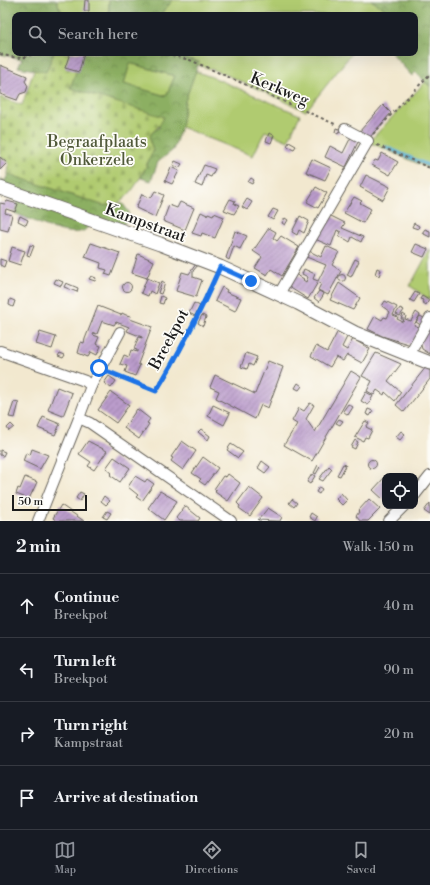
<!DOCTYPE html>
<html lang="en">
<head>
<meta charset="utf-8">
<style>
  body { margin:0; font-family:"Libre Bodoni",serif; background:#20242c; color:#f1f3f6 }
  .controls { position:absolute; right:12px; bottom:12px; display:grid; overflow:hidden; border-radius:8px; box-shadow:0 4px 16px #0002 }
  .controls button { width:36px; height:36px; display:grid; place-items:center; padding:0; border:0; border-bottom:1px solid #363941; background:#171b24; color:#f1f3f6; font:20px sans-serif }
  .scale { position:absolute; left:12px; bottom:10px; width:75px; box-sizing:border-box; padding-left:4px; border:2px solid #1c1c1c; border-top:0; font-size:11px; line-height:14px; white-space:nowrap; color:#1c1c1c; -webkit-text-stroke:3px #fdfcf7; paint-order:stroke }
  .stop { position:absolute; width:12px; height:12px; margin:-9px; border:3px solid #1a73e8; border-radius:50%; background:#fff }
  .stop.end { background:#1a73e8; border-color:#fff; box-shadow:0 1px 4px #0008 }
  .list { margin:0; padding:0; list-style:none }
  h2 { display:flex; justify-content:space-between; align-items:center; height:52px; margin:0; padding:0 16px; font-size:17px }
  h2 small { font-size:13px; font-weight:400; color:#9ea1a6 }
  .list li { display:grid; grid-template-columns:26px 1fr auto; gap:12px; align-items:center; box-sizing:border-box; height:64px; padding:0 16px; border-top:1px solid #363941 }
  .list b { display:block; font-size:15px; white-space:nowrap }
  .list p { margin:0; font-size:13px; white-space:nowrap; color:#9ea1a6 }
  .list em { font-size:13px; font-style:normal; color:#9ea1a6 }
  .icon { flex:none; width:22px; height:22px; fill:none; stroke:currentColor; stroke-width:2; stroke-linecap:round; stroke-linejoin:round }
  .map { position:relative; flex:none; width:430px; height:521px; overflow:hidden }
  .search { position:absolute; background:#171b24; box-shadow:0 4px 16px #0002; left:12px; right:12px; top:12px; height:44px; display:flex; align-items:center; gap:10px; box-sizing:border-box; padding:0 14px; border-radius:8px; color:#9ea1a6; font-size:15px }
  .sheet { height:308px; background:#171b24 }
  nav { display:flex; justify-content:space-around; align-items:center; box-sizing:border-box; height:56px; border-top:1px solid #363941; background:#171b24; font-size:11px; color:#9ea1a6 }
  nav a { display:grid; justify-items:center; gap:2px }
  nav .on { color:#8c9099 }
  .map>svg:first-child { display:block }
  .green { fill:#b0cb70; stroke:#667446 }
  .forest { fill:url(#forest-crowns); stroke:#54663f; fill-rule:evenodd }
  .cemetery { fill:url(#cemetery-stones); stroke:#667446 }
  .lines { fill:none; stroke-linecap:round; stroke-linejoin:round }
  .stream { stroke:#54add2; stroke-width:3 }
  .building { fill:url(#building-hatch) }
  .minor-casing { stroke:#67635b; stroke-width:12 }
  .tertiary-casing { stroke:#67635b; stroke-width:15 }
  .path { stroke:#67635b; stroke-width:2; stroke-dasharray:3 3; stroke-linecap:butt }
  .minor { stroke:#fff; stroke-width:10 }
  .tertiary { stroke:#fff; stroke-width:13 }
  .route { stroke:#1a73e8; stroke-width:5 }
  .labels { text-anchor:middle; stroke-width:3.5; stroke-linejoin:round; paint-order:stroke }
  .street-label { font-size:16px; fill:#1c1c1c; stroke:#fdfcf7 }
  .park-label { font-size:16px; fill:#505939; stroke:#fdfcf7 }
</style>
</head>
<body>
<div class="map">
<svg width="430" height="521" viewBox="0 0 430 521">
  <defs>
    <pattern id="forest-crowns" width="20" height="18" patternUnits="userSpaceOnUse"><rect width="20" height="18" fill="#8caf62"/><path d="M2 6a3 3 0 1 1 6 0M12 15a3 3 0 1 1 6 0" fill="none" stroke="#728e50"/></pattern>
    <pattern id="cemetery-stones" width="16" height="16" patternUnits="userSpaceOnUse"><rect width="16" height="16" fill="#b0cb70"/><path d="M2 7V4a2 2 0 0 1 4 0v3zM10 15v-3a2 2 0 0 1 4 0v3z" fill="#97ae60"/></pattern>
    <pattern id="building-hatch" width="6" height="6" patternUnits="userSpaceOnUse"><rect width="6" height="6" fill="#ba9bcb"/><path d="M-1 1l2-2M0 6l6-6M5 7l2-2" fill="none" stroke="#967ea4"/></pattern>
  </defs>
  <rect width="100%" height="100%" fill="#fdfcf7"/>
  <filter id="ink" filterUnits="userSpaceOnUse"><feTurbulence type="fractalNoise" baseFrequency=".025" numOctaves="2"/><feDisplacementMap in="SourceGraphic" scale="8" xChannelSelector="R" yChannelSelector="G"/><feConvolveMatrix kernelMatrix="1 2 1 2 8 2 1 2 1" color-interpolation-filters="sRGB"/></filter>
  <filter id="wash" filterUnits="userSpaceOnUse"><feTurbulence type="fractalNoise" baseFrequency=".012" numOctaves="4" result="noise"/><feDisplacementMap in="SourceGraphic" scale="16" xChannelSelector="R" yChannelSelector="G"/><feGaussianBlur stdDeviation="0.9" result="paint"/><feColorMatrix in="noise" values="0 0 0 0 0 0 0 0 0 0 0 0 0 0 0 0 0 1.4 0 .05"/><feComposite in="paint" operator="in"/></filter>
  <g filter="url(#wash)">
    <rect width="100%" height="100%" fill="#f2e8cf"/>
    <g class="green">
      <path d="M56 0H109V15H63Z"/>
      <path d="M173 0H371L385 9 381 15H160Z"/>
      <path d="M168 53H352L306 111 220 72 198 65 199 62Z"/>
      <path d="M130 63 175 76 166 96 124 84Z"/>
      <path d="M195 71 217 79 300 115 288 141 265 131 253 156 181 127 185 101Z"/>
      <path d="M425 82 430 86V169L369 142Z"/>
      <path d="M430 249V300L410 286Z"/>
    </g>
    <g class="forest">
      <path d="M0 0H56L63 15H15V53H54L46 72 18 67 22 59 0 54 2 25Z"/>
      <path d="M109 0H173L160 15H109Z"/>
      <path d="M371 0H430V86L415 72 412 76 391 53H415V15H381L385 9Z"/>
      <path d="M83 53H168L199 62 185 101 181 127 173 150 158 162 151 181 141 178 153 151C148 136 147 136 160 127L70 88ZM130 63 175 76 166 96 124 84Z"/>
      <path d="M8 174 102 205 116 206 122 203 129 212 127 221 121 227 93 218C90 223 88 229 83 231 65 238 32 219 14 213L17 201 0 195V178L5 181Z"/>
    </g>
    <path class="cemetery" d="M54 53H83L70 88 164 117C155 137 145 127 153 151 144 170 129 211 102 205L8 174 9 163 0 155V97L22 105 34 70 46 72Z"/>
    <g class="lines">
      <path class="stream" d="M386 147 430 166"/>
    </g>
    <g id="blocks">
      <g class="building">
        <path d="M85 0H89V11H84Z"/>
        <path d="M70 53H84L79 72 65 68Z"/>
        <path d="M0 65 27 76 25 81 28 86 26 92 20 94 17 100 0 94Z"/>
        <path d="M383 105 391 113 370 137 359 132Z"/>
        <path d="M336 128 342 130 341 132 339 131 338 134 335 132Z"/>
        <path d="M269 133 274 135 271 143 266 141Z"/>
        <path d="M351 137 359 140 346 167 325 157 330 146 343 153Z"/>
        <path d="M289 142 296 146 294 149 287 146Z"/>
        <path d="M382 153 398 162 390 175 372 165 375 160 378 161Z"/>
        <path d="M0 157 7 163 0 170Z"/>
        <path d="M312 159 331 168 325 180 306 172Z"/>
        <path d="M175 161 182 164 179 168 173 165Z"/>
        <path d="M204 165 215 169 211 177 206 175 202 187 195 184Z"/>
        <path d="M171 167 179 171 172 184 165 181Z"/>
        <path d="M366 175 390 187 383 200 360 187Z"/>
        <path d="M251 178 254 180 252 184 248 182Z"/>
        <path d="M316 187 327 193 318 208 307 202Z"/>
        <path d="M155 191 164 195 155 217 136 208 142 194 151 198Z"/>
        <path d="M354 197 362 201 360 203 371 209 363 223 344 213Z"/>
        <path d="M230 199 235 201 234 204 239 206 234 214 224 210Z"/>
        <path d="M247 199 252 202 247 210 242 207Z"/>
        <path d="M7 201 18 204 15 212 6 209 5 213 12 215 8 231 0 229V203L5 204Z"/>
        <path d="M180 202 194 208 185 230 163 221 169 205 177 208Z"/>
        <path d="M273 209 278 211 273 220 268 217Z"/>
        <path d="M201 212 207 215 208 213 213 215 214 213 224 217 215 238 202 233 201 236 192 233Z"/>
        <path d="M327 214 345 223 342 228 363 237 361 242 352 237 350 242 347 240 339 236 341 232 337 230 331 246 315 239Z"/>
        <path d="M20 216 28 220 26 225 18 221Z"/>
        <path d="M300 216 309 221 304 233 299 230 297 235 292 232Z"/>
        <path d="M285 218 288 220 285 225 282 223Z"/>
        <path d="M414 223 419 226 418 229 412 227Z"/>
        <path d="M269 228 276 232 273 238 277 241 281 236 299 247 282 276 271 269 267 275 255 268 262 257 253 251Z"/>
        <path d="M425 229 430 231V237L422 233Z"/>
        <path d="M235 231 247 236 240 249 234 246 229 260 226 258Z"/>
        <path d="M91 243 120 253 111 276 105 274 107 270 100 268 101 263 85 257Z"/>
        <path d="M416 244 428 249 424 257 412 252Z"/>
        <path d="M30 245 34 246 30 256 27 255Z"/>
        <path d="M326 246 339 252 332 265 341 271 328 295 318 290 321 284 318 282 308 299 289 287 295 274 304 279 303 280 306 282 308 277 302 274 304 269 315 274 313 279 318 281 326 265 304 256 307 250 321 257Z"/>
        <path d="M12 247 25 251 20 265 8 261Z"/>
        <path d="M138 254 154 261 147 278 132 273Z"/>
        <path d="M0 259 6 261 4 267 0 265Z"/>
        <path d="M355 259 359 261 351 277 347 275Z"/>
        <path d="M196 264 198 265 193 271V277L202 280 196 297 176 291 182 272 189 274Z"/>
        <path d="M377 268 381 270 379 276 375 274Z"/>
        <circle cx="342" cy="278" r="3.5"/>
        <path d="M91 276 96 278 95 281 89 279Z"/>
        <path d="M147 278 159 283 155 294 150 291 148 296 141 293Z"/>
        <path d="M56 279 63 282 61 286 54 283Z"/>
        <path d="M162 281 165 283 161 294 158 293Z"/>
        <circle cx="127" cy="287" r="4.5"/>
        <path d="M66 283 78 288 77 292 64 287Z"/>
        <path d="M339 283 360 298 353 310 330 300Z"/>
        <path d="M222 287 227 290 226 292 241 298 235 311 215 301Z"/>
        <path d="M319 291 324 294 319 302 314 298Z"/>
        <path d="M415 292 419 294 414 302 410 300Z"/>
        <path d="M161 296 165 298 163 304 159 303Z"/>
        <path d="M422 296 429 300 426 305 422 302 423 300 420 299Z"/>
        <path d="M10 299 15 301 13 307 9 305Z"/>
        <path d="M385 301 397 307 393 315 398 317 397 319 403 322 404 319H401L403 314 406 316 405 319 411 321 416 312 420 315 414 325 421 328 411 345 382 336 368 329 375 316 382 320 384 317 387 318 390 312 382 306Z"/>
        <path d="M194 303 200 306 195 316 189 313Z"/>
        <path d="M98 306 121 315 122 313 126 315 131 316 130 319 152 327 138 364 140 365 135 376 125 372 127 366 120 364 124 355 129 357 131 350 137 352V350L134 349 136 343 139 337 142 338V337L127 331 129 327 116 322 114 325 102 321 97 334 94 333 93 335 99 337 96 344 101 346 97 355 91 352 88 357 78 353 81 342 84 343 85 339Z"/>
        <path d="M400 308 404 310 400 316 396 314Z"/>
        <path d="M202 315 206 317 203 326 198 323Z"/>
        <path d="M420 316 426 319 422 326 416 322Z"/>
        <path d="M430 323V354L422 349 420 342Z"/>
        <path d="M338 331 347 337 342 347 347 350 353 339 370 349 362 363 347 355 343 361 336 357 330 367 311 356 316 346 327 352Z"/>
        <path d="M40 332 56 337 52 349 36 344Z"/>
        <path d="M60 353 65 355 63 358 58 356Z"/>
        <path d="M246 353 257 357 253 366 249 364 247 369 241 367Z"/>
        <path d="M376 353 401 364 388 381 401 392 395 401 385 392 384 395 377 390 374 395 367 391 372 381 362 376Z"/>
        <path d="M268 361 283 367 268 408 261 405 255 419 216 398 219 391 210 387 215 375 255 394Z"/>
        <path d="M426 367 430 370V379L404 412 396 405Z"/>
        <path d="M351 371 361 377 312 461 284 445 297 424 292 421 299 408 304 411 310 403 314 405 306 419 315 432Z"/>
        <path d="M109 376 116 381 111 388 104 383Z"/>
        <path d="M298 383 302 386 299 390 295 388Z"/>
        <path d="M57 387 72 393 63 416 48 410Z"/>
        <path d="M111 392 129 405 116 423 98 410Z"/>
        <path d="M366 392 373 396 368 405 361 401Z"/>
        <path d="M14 402 19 403 15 418 9 417Z"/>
        <path d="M348 404 353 407 348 415 343 411Z"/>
        <path d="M213 405 230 413 224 425 208 416Z"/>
        <path d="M137 409 150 419 147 423 149 424 139 439 124 428Z"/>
        <path d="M368 409 373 411 370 416 366 414Z"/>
        <path d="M43 417 60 424 55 435 38 428Z"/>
        <path d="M339 419 343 421 340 425 336 423Z"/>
        <path d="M365 421 369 423 366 427 372 430 368 438 365 437 363 441 355 437Z"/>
        <path d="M11 424 14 427 9 431 7 428Z"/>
        <path d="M201 429 210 436 208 440 198 432Z"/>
        <path d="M401 431 405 434 400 440 396 437Z"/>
        <path d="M355 440 358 442 355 449 351 447Z"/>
        <path d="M88 441 107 451 94 470 88 466 91 462 79 454Z"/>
        <path d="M182 441 196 451 183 470 171 461 173 458 171 457Z"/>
        <path d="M231 444 243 452 238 458 227 450Z"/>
        <path d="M32 449 48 455 40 469 23 461 26 453 30 455Z"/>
        <path d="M0 450 5 452 3 456 0 455Z"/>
        <path d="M114 457 130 468 120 482 110 475 112 473 106 468Z"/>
        <path d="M203 457 218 468 205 485 199 481 201 479 192 473Z"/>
        <circle cx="372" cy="464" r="4.5"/>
        <path d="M262 461 270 467 265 473 258 468Z"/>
        <path d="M343 464 346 465 340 476 337 475Z"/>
        <path d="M318 465 320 467 316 474 314 473Z"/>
        <path d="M329 466 332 469 323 481 319 479Z"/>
        <path d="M228 474 240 483 228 501 215 492 217 490 214 489 223 476 226 477Z"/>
        <path d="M312 474 315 476 310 484 307 482Z"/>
        <path d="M135 476 145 482 147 479 154 484 142 501 136 497 138 495 128 487Z"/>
        <path d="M25 477 37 482 29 499 16 494 18 488 20 489Z"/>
        <path d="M385 477V501L373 490Z"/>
        <path d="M249 487 263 498 250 516 239 508 240 506 237 503Z"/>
        <path d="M319 487 322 489 319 494 316 492Z"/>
        <path d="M160 491 177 501 164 520 148 508Z"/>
        <path d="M80 492 84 494 80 501 76 498Z"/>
        <path d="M341 493 347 500 342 505 336 499Z"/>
        <path d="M104 496 110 501 106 505 101 501Z"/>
        <path d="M292 499 297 503 294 507 289 503Z"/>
        <path d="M369 499 380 509 368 521H360L356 516 359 512 358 511Z"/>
        <path d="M430 503V515L424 511Z"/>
        <path d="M61 505 71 512 84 521H57L53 518Z"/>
        <path d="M185 506 200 518 198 521H180L176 518Z"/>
        <path d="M268 508 282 517 280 521 258 520Z"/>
        <path d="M107 511 111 513 107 519 103 517Z"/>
        <path d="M311 513 317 517 315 521 309 517Z"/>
      </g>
    </g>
  </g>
  <g filter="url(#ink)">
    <use href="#blocks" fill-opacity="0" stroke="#67635b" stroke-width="1"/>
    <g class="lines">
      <defs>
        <g id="minor">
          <path d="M279 294 368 141 345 129"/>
          <path d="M0 351 85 381 91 386 79 418 90 423 231 521"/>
          <path d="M409 355 430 318"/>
          <path d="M91 386 120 332"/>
          <path d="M415 495 430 476"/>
          <path d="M38 521 79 418"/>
          <path d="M389 521 404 506"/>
        </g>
        <path id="tertiary" d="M0 188 160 244 220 267 298 303 355 333 430 363"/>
      </defs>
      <use href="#minor" class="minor-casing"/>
      <use href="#tertiary" class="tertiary-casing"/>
      <g class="path">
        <path d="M160 53 190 60 337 125"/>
        <path d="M0 54C11 57 24 61 33 53"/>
        <path d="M373 134 430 74"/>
        <path d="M377 145 430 168"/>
        <path d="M110 373 156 391 174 362 215 278"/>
      </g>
      <use href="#minor" class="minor"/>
      <use href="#tertiary" class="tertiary"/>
    </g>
  </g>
  <g class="lines" filter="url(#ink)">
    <path class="route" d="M99 368 156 391C181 351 201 310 220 267L251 281"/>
  </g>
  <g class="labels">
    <g class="street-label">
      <text transform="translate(280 88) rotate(23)" y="6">Kerkweg</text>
      <text transform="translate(146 222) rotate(20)" y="6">Kampstraat</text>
      <text transform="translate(168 339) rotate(-62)" y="6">Breekpot</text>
    </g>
    <g class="park-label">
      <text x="97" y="147">Begraafplaats<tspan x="97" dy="18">Onkerzele</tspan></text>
    </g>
  </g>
</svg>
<div class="controls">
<button><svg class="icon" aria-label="locate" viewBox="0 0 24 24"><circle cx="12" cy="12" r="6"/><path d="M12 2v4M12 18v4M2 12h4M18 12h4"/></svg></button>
</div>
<div class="scale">50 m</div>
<div class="stop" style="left:99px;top:368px"></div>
<div class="stop end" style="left:251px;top:281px"></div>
<div class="search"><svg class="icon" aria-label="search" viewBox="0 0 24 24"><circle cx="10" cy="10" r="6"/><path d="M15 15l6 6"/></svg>Search here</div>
</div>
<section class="sheet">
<h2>2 min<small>Walk · 150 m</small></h2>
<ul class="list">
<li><svg class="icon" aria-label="ahead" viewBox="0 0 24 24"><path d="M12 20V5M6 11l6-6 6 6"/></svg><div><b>Continue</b><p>Breekpot</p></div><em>40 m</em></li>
<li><svg class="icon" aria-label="left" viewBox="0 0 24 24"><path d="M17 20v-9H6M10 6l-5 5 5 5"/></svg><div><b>Turn left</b><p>Breekpot</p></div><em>90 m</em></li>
<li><svg class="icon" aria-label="right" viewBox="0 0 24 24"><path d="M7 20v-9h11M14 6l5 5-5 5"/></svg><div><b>Turn right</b><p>Kampstraat</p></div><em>20 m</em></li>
<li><svg class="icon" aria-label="arrive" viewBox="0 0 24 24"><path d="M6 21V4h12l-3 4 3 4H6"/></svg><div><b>Arrive at destination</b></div></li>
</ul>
</section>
<nav>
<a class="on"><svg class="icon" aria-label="map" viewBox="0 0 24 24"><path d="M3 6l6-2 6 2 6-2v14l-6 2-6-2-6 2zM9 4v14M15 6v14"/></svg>Map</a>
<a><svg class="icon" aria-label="directions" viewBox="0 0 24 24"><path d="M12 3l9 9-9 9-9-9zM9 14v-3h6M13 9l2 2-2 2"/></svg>Directions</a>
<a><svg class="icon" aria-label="saved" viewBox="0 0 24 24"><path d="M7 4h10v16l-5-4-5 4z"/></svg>Saved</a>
</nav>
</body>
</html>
